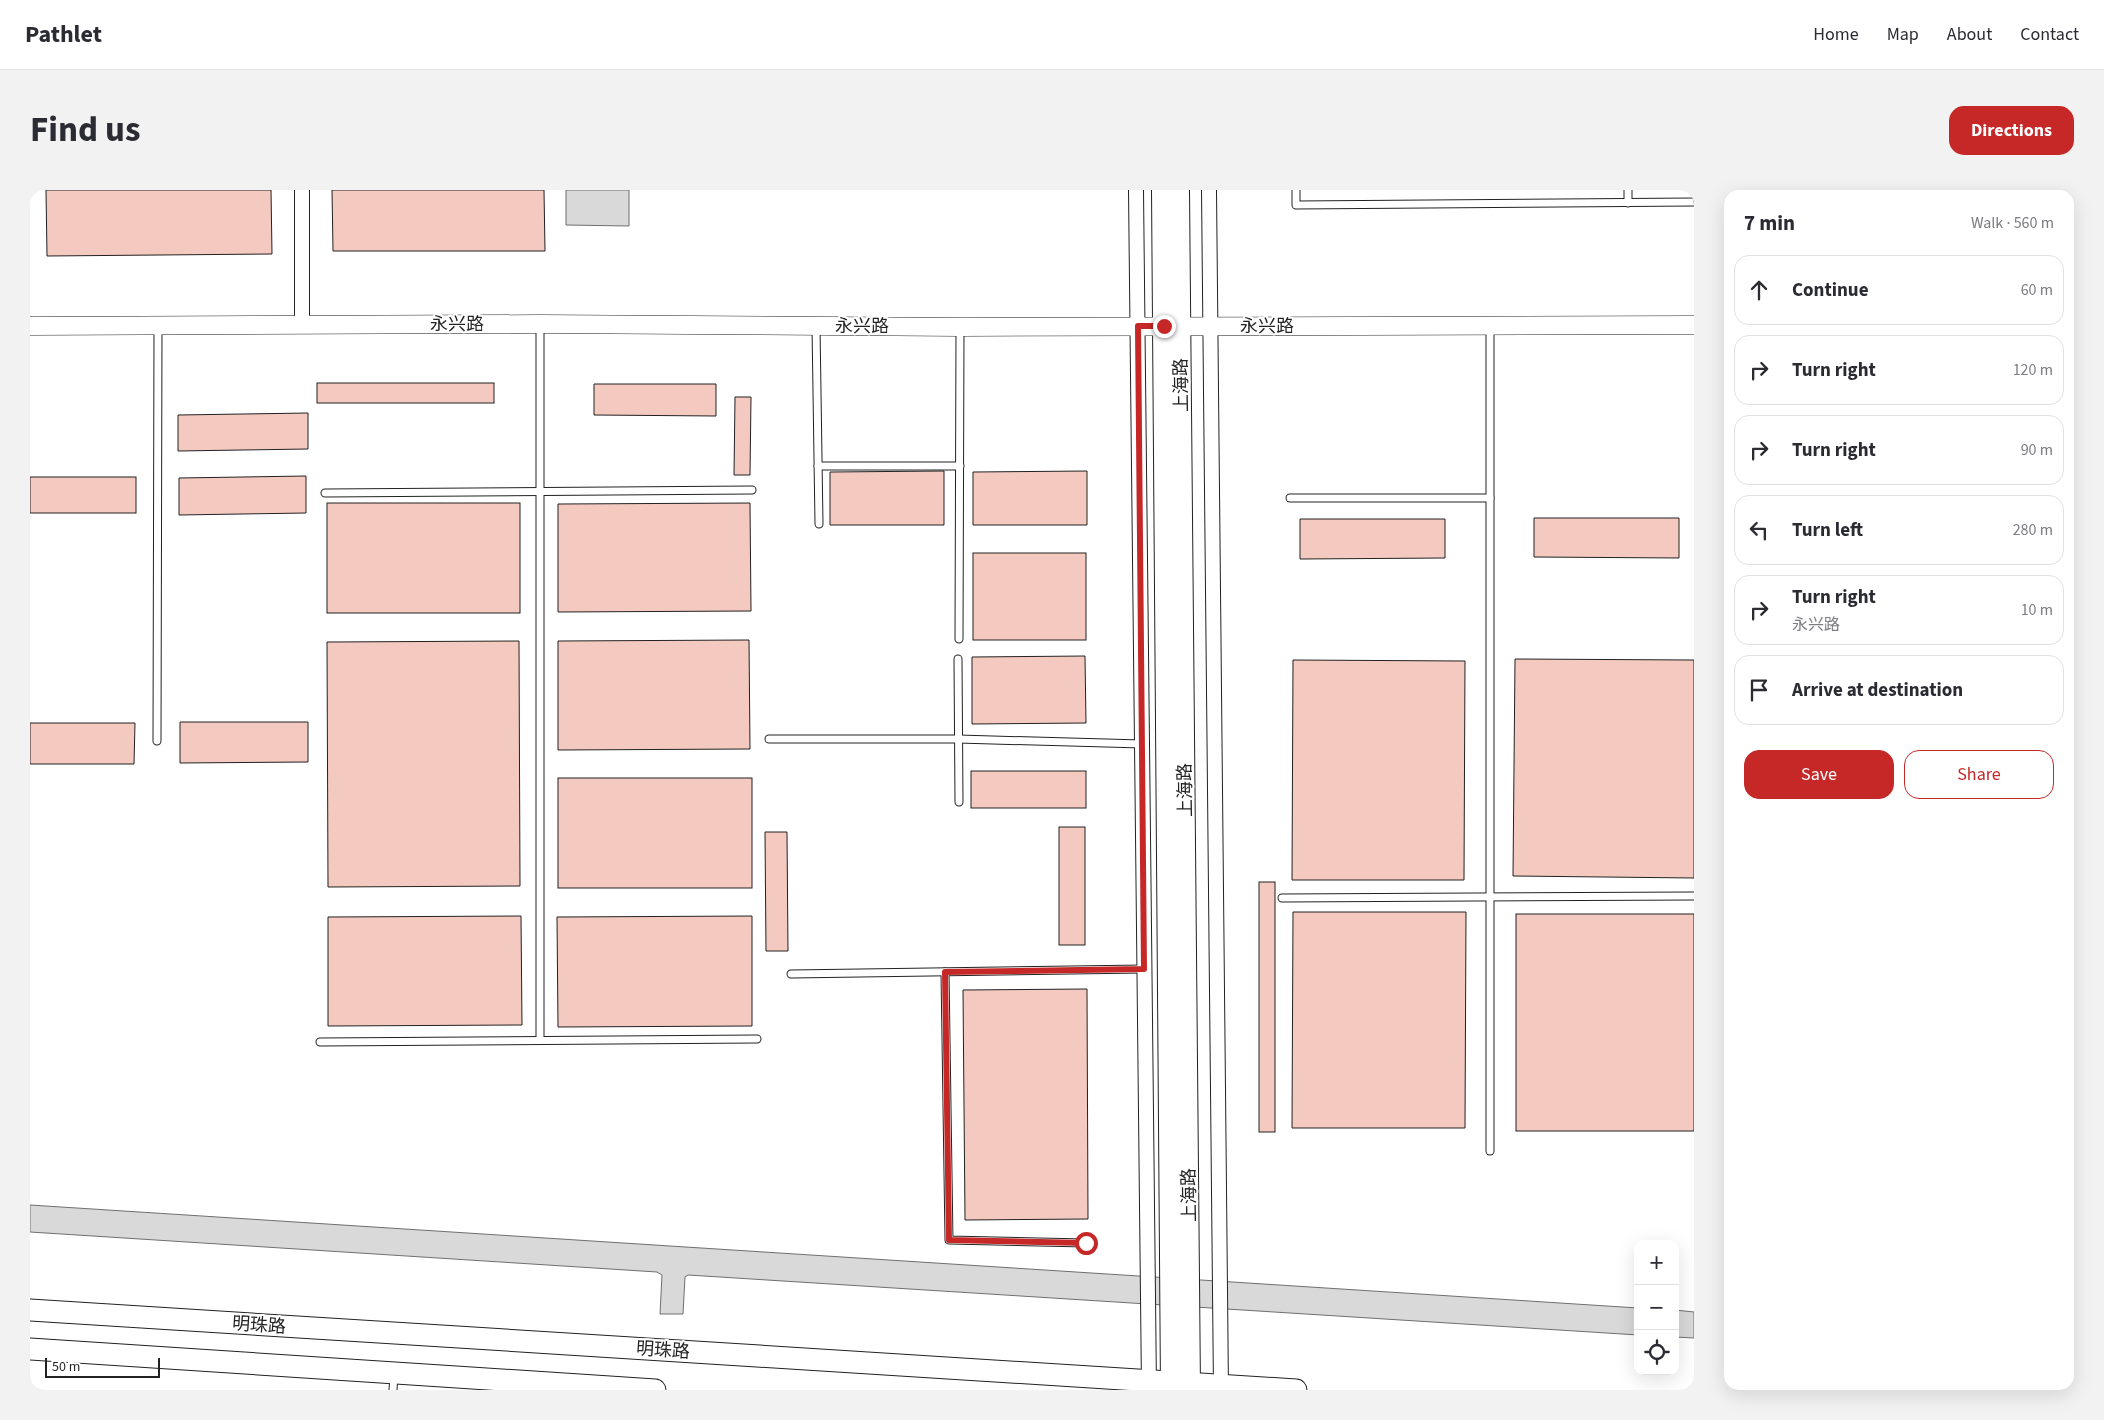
<!DOCTYPE html>
<html lang="en">
<head>
<meta charset="utf-8">
<style>
  body { margin:0; font-family:"Source Sans 3","Noto Sans SC",sans-serif; background:#f2f2f3; color:#2b2b33 }
  .controls { position:absolute; right:15px; bottom:15px; display:grid; overflow:hidden; border-radius:10px; box-shadow:0 5px 20px #0002 }
  .controls button { width:45px; height:45px; display:grid; place-items:center; padding:0; border:0; border-bottom:1px solid #e1e1e2; background:#fff; color:#2b2b33; font:25px sans-serif }
  .scale { position:absolute; left:15px; bottom:12px; width:115px; box-sizing:border-box; padding-left:5px; border:2px solid #222; border-top:0; font-size:14px; line-height:18px; white-space:nowrap; color:#222; -webkit-text-stroke:4px #fff; paint-order:stroke }
  .stop { position:absolute; width:15px; height:15px; margin:-11px; border:4px solid #c62828; border-radius:50%; background:#fff }
  .stop.end { background:#c62828; border-color:#fff; box-shadow:0 1px 5px #0008 }
  .list { margin:0; padding:0; list-style:none }
  h2 { display:flex; justify-content:space-between; align-items:center; height:65px; margin:0; padding:0 20px; font-size:21px }
  h2 small { font-size:16px; font-weight:400; color:#7c7c81 }
  .list li { display:grid; grid-template-columns:32px 1fr auto; gap:15px; align-items:center; box-sizing:border-box; height:70px; margin:0 10px 10px; padding:0 10px; border:1px solid #e1e1e2; border-radius:15px }
  .list b { display:block; font-size:19px; white-space:nowrap }
  .list p { margin:0; font-size:16px; white-space:nowrap; color:#7c7c81 }
  .list em { font-size:16px; font-style:normal; color:#7c7c81 }
  .actions { display:flex; gap:10px; padding:15px 20px }
  .actions a { flex:1; padding:11px 0; border:1px solid #c62828; border-radius:15px; text-align:center; font-size:18px; color:#c62828 }
  .actions .main { background:#c62828; color:#fff }
  .icon { flex:none; width:28px; height:28px; fill:none; stroke:currentColor; stroke-width:2; stroke-linecap:round; stroke-linejoin:round }
  .map { position:relative; flex:none; width:1664px; height:1200px; overflow:hidden; border-radius:15px }
  header { display:flex; align-items:center; gap:30px; box-sizing:border-box; height:70px; padding:0 25px; background:#fff; border-bottom:1px solid #e1e1e2 }
  header strong { font-size:24px }
  nav { display:flex; gap:28px; margin-inline-start:auto; font-size:18px }
  .intro { display:flex; align-items:center; justify-content:space-between; box-sizing:border-box; height:120px; padding:0 30px }
  h1 { margin:0; font-size:35px }
  .button { padding:12px 22px; border-radius:15px; background:#c62828; color:#fff; font-size:18px; font-weight:700 }
  main { display:flex; gap:30px; padding:0 30px }
  aside { flex:1; background:#fff; border-radius:15px; box-shadow:0 5px 20px #0002 }
  .map>svg:first-child { display:block }
  .water { fill:#d9d9d9; stroke:#6f6f6f }
  .building { fill:#f3c9c0; stroke:#222 }
  .lines { fill:none; stroke-linecap:round; stroke-linejoin:round }
  .service-casing { stroke:#222; stroke-width:9 }
  .minor-casing { stroke:#222; stroke-width:16 }
  .tertiary-casing { stroke:#222; stroke-width:19 }
  .secondary-casing { stroke:#222; stroke-width:22 }
  .primary-casing { stroke:#222; stroke-width:23 }
  .service { stroke:#fff; stroke-width:7 }
  .minor { stroke:#fff; stroke-width:14 }
  .tertiary { stroke:#fff; stroke-width:18 }
  .secondary { stroke:#fff; stroke-width:20 }
  .primary { stroke:#fff; stroke-width:21 }
  .route { stroke:#c62828; stroke-width:6 }
  .labels { text-anchor:middle; stroke-width:4; stroke-linejoin:round; paint-order:stroke }
  .street-label { font-size:18px; fill:#222; stroke:#fff }
</style>
</head>
<body>
<header>
<strong>Pathlet</strong>
<nav><a>Home</a><a>Map</a><a>About</a><a>Contact</a></nav>
</header>
<div class="intro"><h1>Find us</h1><a class="button">Directions</a></div>
<main>
<div class="map">
<svg width="1664" height="1200" viewBox="0 0 1664 1200">
  <rect width="100%" height="100%" fill="#fff"/>
  <g class="water">
    <path d="M536 0H599V36L536 35Z"/>
    <path d="M0 1015 1608 1118V1145L658 1085 655 1087 653 1124H630L632 1085 627 1082 0 1042Z"/>
    <path d="M1645 1120 1664 1122V1148L1645 1147Z"/>
  </g>
  <g class="building">
    <path d="M16 0H241L242 64 17 66Z"/>
    <path d="M302 0H514L515 61H303Z"/>
    <rect x="287" y="193" width="177" height="20"/>
    <path d="M564 194H686V226L564 225Z"/>
    <path d="M705 207H721L720 285H704Z"/>
    <path d="M278 223V259L148 261V225Z"/>
    <path d="M914 281V335H800V282Z"/>
    <path d="M1057 281V335H943V282Z"/>
    <path d="M276 286V323L149 325V288Z"/>
    <rect x="0" y="287" width="106" height="36"/>
    <rect x="297" y="313" width="193" height="110"/>
    <path d="M720 313 721 421 528 422V314Z"/>
    <path d="M1504 328H1649V368L1504 367Z"/>
    <path d="M1270 329H1415V368L1270 369Z"/>
    <rect x="943" y="363" width="113" height="87"/>
    <path d="M719 450 720 559 528 560V451Z"/>
    <path d="M489 451 490 696 298 697 297 452Z"/>
    <path d="M1055 466 1056 533 942 534V467Z"/>
    <path d="M1485 469 1664 470V688L1483 686Z"/>
    <path d="M1263 470 1435 471 1434 690H1262Z"/>
    <path d="M150 532H278V572L150 573Z"/>
    <path d="M0 533H105L104 574H0Z"/>
    <rect x="941" y="581" width="115" height="37"/>
    <rect x="528" y="588" width="194" height="110"/>
    <rect x="1029" y="637" width="26" height="118"/>
    <path d="M735 642H757L758 761H736Z"/>
    <rect x="1229" y="692" width="16" height="250"/>
    <path d="M1263 722H1436L1435 938H1262Z"/>
    <rect x="1486" y="724" width="178" height="217"/>
    <path d="M491 726 492 835 298 836V727Z"/>
    <path d="M722 726V836L528 837 527 727Z"/>
    <path d="M1057 799 1058 1029 935 1030 933 800Z"/>
  </g>
  <g class="lines">
    <defs>
      <g id="service">
        <path d="M1266 0V15L1664 12"/>
        <path d="M1598 0V13"/>
        <path d="M510 134V850"/>
        <path d="M786 136 789 334"/>
        <path d="M788 276H930"/>
        <path d="M295 303 722 300"/>
        <path d="M1260 308H1460"/>
        <path d="M929 449 930 137"/>
        <path d="M928 469 929 612"/>
        <path d="M739 549H928L1112 554"/>
        <path d="M127 551 128 136"/>
        <path d="M1252 708 1664 706"/>
        <path d="M915 782 919 1050 1056 1053"/>
        <path d="M761 784 1114 779"/>
        <path d="M290 852 727 849"/>
        <path d="M1460 961V136"/>
        <path d="M363 1200 364 1185"/>
      </g>
      <g id="minor">
        <path d="M272 0V135"/>
        <path d="M1106 0 1119 1199"/>
        <path d="M1179 0 1191 1200"/>
      </g>
      <path id="tertiary" d="M0 136 510 134 930 137 1664 135"/>
      <g id="secondary">
        <path d="M1132 0 1141 1200"/>
        <path d="M1149 0 1160 1200"/>
      </g>
      <g id="primary">
        <path d="M0 1120 1266 1200"/>
        <path d="M0 1159 625 1200"/>
      </g>
    </defs>
    <use href="#service" class="service-casing"/>
    <use href="#minor" class="minor-casing"/>
    <use href="#tertiary" class="tertiary-casing"/>
    <use href="#secondary" class="secondary-casing"/>
    <use href="#primary" class="primary-casing"/>
    <use href="#service" class="service"/>
    <use href="#minor" class="minor"/>
    <use href="#tertiary" class="tertiary"/>
    <use href="#secondary" class="secondary"/>
    <use href="#primary" class="primary"/>
  </g>
  <g class="lines">
    <path class="route" d="M1056 1053 919 1050 915 782 1114 779 1108 136H1134"/>
  </g>
  <g class="labels">
    <g class="street-label">
      <text x="427" y="140">永兴路</text>
      <text x="832" y="142">永兴路</text>
      <text x="1237" y="142">永兴路</text>
      <text transform="translate(1151 195) rotate(-91)" y="6">上海路</text>
      <text transform="translate(1155 600) rotate(-91)" y="6">上海路</text>
      <text transform="translate(1159 1005) rotate(-91)" y="6">上海路</text>
      <text transform="translate(229 1135) rotate(4)" y="6">明珠路</text>
      <text transform="translate(633 1160) rotate(4)" y="6">明珠路</text>
    </g>
  </g>
</svg>
<div class="controls">
<button>+</button>
<button>−</button>
<button><svg class="icon" aria-label="locate" viewBox="0 0 24 24"><circle cx="12" cy="12" r="6"/><path d="M12 2v4M12 18v4M2 12h4M18 12h4"/></svg></button>
</div>
<div class="scale">50 m</div>
<div class="stop" style="left:1056px;top:1053px"></div>
<div class="stop end" style="left:1134px;top:136px"></div>
</div>
<aside>
<h2>7 min<small>Walk · 560 m</small></h2>
<ul class="list">
<li><svg class="icon" aria-label="ahead" viewBox="0 0 24 24"><path d="M12 20V5M6 11l6-6 6 6"/></svg><div><b>Continue</b></div><em>60 m</em></li>
<li><svg class="icon" aria-label="right" viewBox="0 0 24 24"><path d="M7 20v-9h11M14 6l5 5-5 5"/></svg><div><b>Turn right</b></div><em>120 m</em></li>
<li><svg class="icon" aria-label="right" viewBox="0 0 24 24"><path d="M7 20v-9h11M14 6l5 5-5 5"/></svg><div><b>Turn right</b></div><em>90 m</em></li>
<li><svg class="icon" aria-label="left" viewBox="0 0 24 24"><path d="M17 20v-9H6M10 6l-5 5 5 5"/></svg><div><b>Turn left</b></div><em>280 m</em></li>
<li><svg class="icon" aria-label="right" viewBox="0 0 24 24"><path d="M7 20v-9h11M14 6l5 5-5 5"/></svg><div><b>Turn right</b><p>永兴路</p></div><em>10 m</em></li>
<li><svg class="icon" aria-label="arrive" viewBox="0 0 24 24"><path d="M6 21V4h12l-3 4 3 4H6"/></svg><div><b>Arrive at destination</b></div></li>
</ul>
<div class="actions"><a class="main">Save</a><a>Share</a></div>
</aside>
</main>
</body>
</html>
